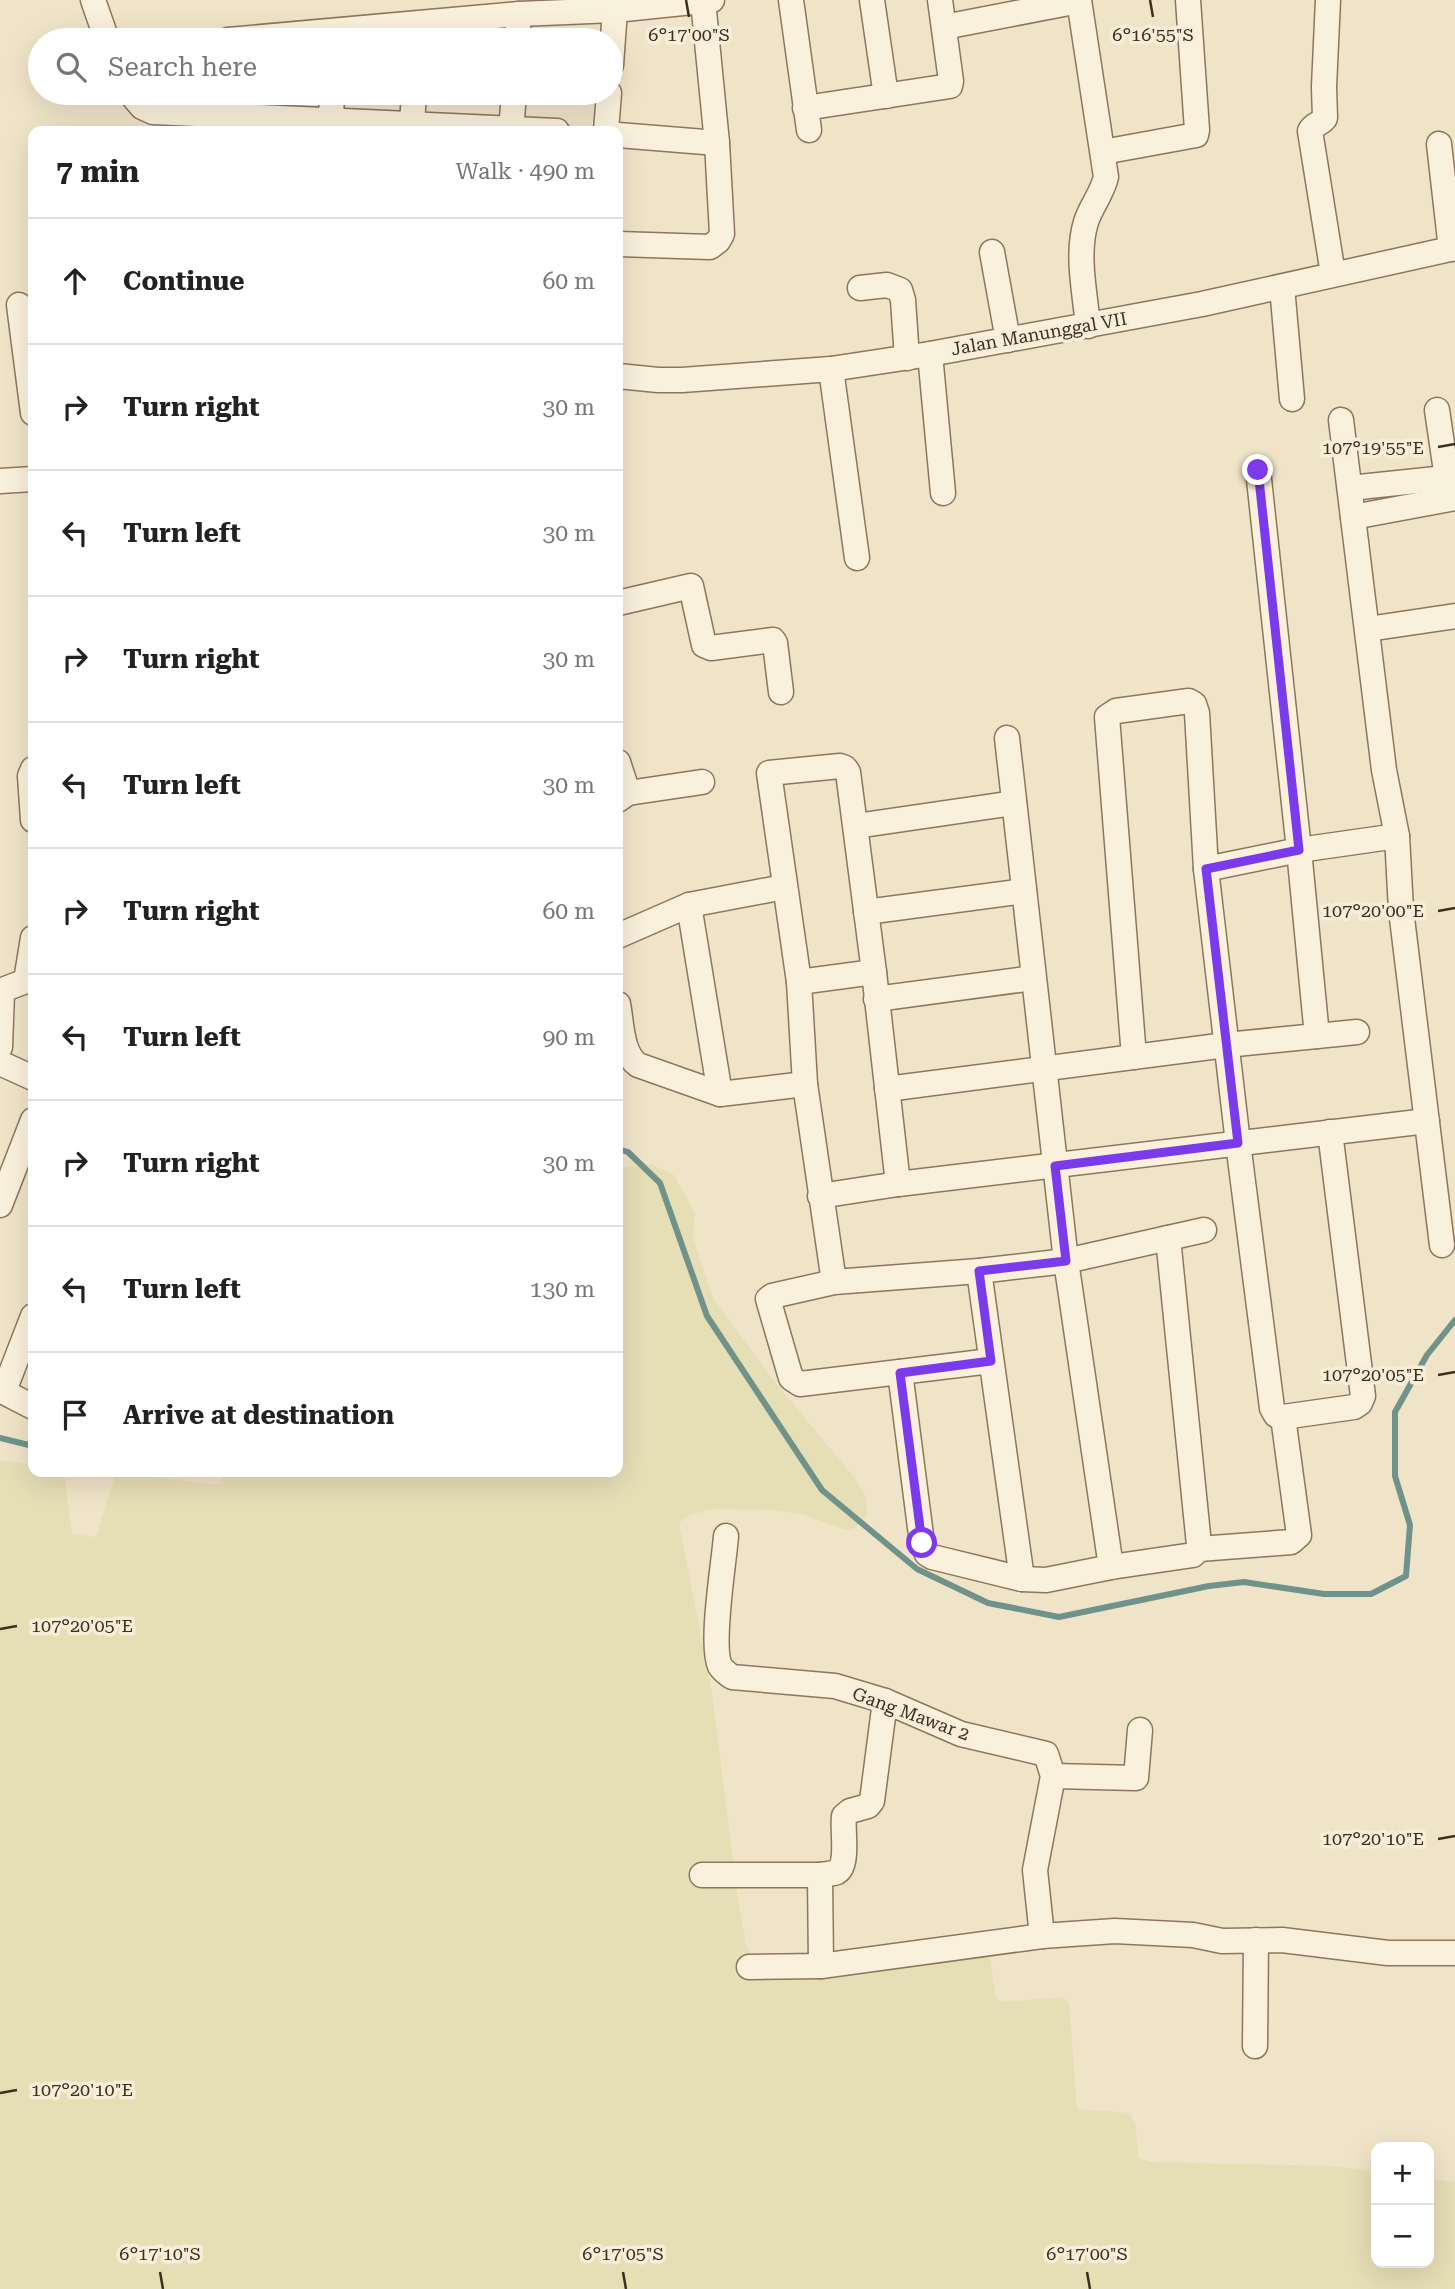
<!DOCTYPE html>
<html lang="en">
<head>
<meta charset="utf-8">
<style>
  body { margin:0; font-family:"Roboto Serif",serif; background:#f2f2f2; color:#222 }
  .controls { position:absolute; right:21px; bottom:21px; display:grid; overflow:hidden; border-radius:14px; box-shadow:0 7px 28px #0002 }
  .controls button { width:63px; height:63px; display:grid; place-items:center; padding:0; border:0; border-bottom:2px solid #e0e0e0; background:#fff; color:#222; font:35px sans-serif }
  .stop { position:absolute; width:21px; height:21px; margin:-16px; border:5px solid #7c3aed; border-radius:50%; background:#fff }
  .stop.end { background:#7c3aed; border-color:#fff; box-shadow:0 2px 7px #0008 }
  .list { margin:0; padding:0; list-style:none }
  h2 { display:flex; justify-content:space-between; align-items:center; height:91px; margin:0; padding:0 28px; font-size:30px }
  h2 small { font-size:23px; font-weight:400; color:#767676 }
  .list li { display:grid; grid-template-columns:46px 1fr auto; gap:21px; align-items:center; box-sizing:border-box; height:126px; padding:0 28px; border-top:2px solid #e0e0e0 }
  .list b { display:block; font-size:26px; white-space:nowrap }
  .list em { font-size:23px; font-style:normal; color:#767676 }
  .icon { flex:none; width:38px; height:38px; fill:none; stroke:currentColor; stroke-width:2; stroke-linecap:round; stroke-linejoin:round }
  .map { position:relative; flex:none; width:1455px; height:2289px; overflow:hidden }
  .search { position:absolute; background:#fff; box-shadow:0 7px 28px #0002; left:28px; top:28px; width:595px; height:77px; display:flex; align-items:center; gap:18px; box-sizing:border-box; padding:0 24px; border-radius:38px; color:#767676; font-size:26px }
  .panel { position:absolute; background:#fff; box-shadow:0 7px 28px #0002; left:28px; top:126px; width:595px; height:1351px; border-radius:14px }
  .map>svg:first-child { display:block }
  .farmland { fill:#e6deb5 }
  .lines { fill:none; stroke-linecap:round; stroke-linejoin:round }
  .stream { stroke:#6f938a; stroke-width:6 }
  .minor-casing { stroke:#8d765c; stroke-width:27 }
  .minor { stroke:#faf1dc; stroke-width:24 }
  .route { stroke:#7c3aed; stroke-width:9 }
  .ticks { fill:none; stroke:#3d2e20; stroke-width:2.5 }
  .labels { text-anchor:middle; stroke-width:7; stroke-linejoin:round; paint-order:stroke }
  .street-label { font-size:18px; fill:#3d2e20; stroke:#f7eed8 }
  .ticks-label { font-size:18px; text-anchor:middle; fill:#3d2e20; stroke:#f7eed8; stroke-width:7; stroke-linejoin:round; paint-order:stroke }
</style>
</head>
<body>
<div class="map">
<svg width="1455" height="2289" viewBox="0 0 1455 2289">
  <rect width="100%" height="100%" fill="#f0e4c8"/>
  <path class="farmland" d="M651 1164 674 1175 695 1214 693 1239 713 1298 770 1376 854 1477 866 1497 867 1515 855 1528 846 1530 804 1515 776 1510 714 1509 689 1515 679 1523 712 1693 738 1899 746 1945 752 1955 765 1960 989 1951 996 1999 1005 2002 1062 1997 1069 2003 1077 2109 1130 2113 1136 2127 1138 2157 1150 2162 1335 2166 1376 2172V2263H1429V2179L1455 2182V2289H0V1460L33 1465V1472H64L72 1534 96 1537 116 1472 212 1484 221 1483 224 1472H618V1168Z"/>
  <g class="lines">
    <g class="stream">
      <path d="M618 1149 628 1152 660 1183 707 1316 822 1490 917 1569 988 1603 1059 1617 1209 1586 1244 1582 1324 1594H1371L1406 1576 1410 1525 1395 1476V1412L1427 1355 1455 1320"/>
      <path d="M0 1438 33 1446"/>
    </g>
    <defs>
      <g id="minor">
        <path d="M93 0 107 40"/>
        <path d="M791 0 809 130"/>
        <path d="M872 0 886 96"/>
        <path d="M1079 0 1106 177C1102 194 1091 206 1086 222 1076 254 1085 293 1088 326"/>
        <path d="M1328 0 1324 87 1325 118C1321 124 1313 124 1310 131L1333 274"/>
        <path d="M944 27 1079 1"/>
        <path d="M228 40 519 14 615 10 712 0"/>
        <path d="M517 40 519 14"/>
        <path d="M611 65 615 10"/>
        <path d="M130 93 142 107 153 112 557 131"/>
        <path d="M805 108 950 86 951 81 940 0"/>
        <path d="M331 120 332 93"/>
        <path d="M412 124 414 93"/>
        <path d="M511 131 514 93"/>
        <path d="M606 131 609 93"/>
        <path d="M618 135 717 143"/>
        <path d="M1439 144 1451 249"/>
        <path d="M1103 152 1196 135 1197 130 1188 0"/>
        <path d="M618 244 710 247 718 241 722 234 717 143 703 1"/>
        <path d="M992 252 1008 340"/>
        <path d="M1282 287 1292 399"/>
        <path d="M860 288 887 285 900 290 903 300 907 358"/>
        <path d="M19 305 33 413"/>
        <path d="M930 354 943 493"/>
        <path d="M831 369 857 558"/>
        <path d="M618 376 658 380H682L831 369 930 354 1202 304 1455 248"/>
        <path d="M1437 410 1447 478"/>
        <path d="M1341 420 1384 770 1397 836 1401 910 1442 1245"/>
        <path d="M1258 470 1299 850 1317 1036"/>
        <path d="M0 481 33 479"/>
        <path d="M1350 488 1455 477"/>
        <path d="M1353 517 1455 498"/>
        <path d="M618 603 691 586 704 645 711 648 773 640 775 643 781 692"/>
        <path d="M1368 629 1455 616"/>
        <path d="M1007 738 1066 1261 1111 1567"/>
        <path d="M618 762 628 793"/>
        <path d="M33 769 30 776 33 820"/>
        <path d="M618 800 628 793 702 782 689 784"/>
        <path d="M856 826 1014 803"/>
        <path d="M1206 869 1299 850 1397 836"/>
        <path d="M689 905 720 1094"/>
        <path d="M866 912 1024 891"/>
        <path d="M618 936 689 905 784 887"/>
        <path d="M799 982 874 972"/>
        <path d="M876 999 1033 978"/>
        <path d="M618 1004C622 1024 621 1053 638 1065L720 1094 805 1084"/>
        <path d="M0 1047 2 993 5 989 26 981 33 938"/>
        <path d="M1134 1057 1107 717 1116 711 1189 701 1194 704 1197 713 1206 869 1238 1143 1272 1408 1276 1415 1283 1417 1354 1407 1360 1403 1363 1396 1330 1132"/>
        <path d="M0 1063 33 1078"/>
        <path d="M887 1089 1226 1045 1357 1032"/>
        <path d="M820 1196 898 1184 1427 1121"/>
        <path d="M0 1205 33 1120"/>
        <path d="M979 1271 1022 1579"/>
        <path d="M834 1282 805 1084 799 982 769 773 840 766 845 768 848 772 874 972 898 1184"/>
        <path d="M991 1361 800 1384 791 1378 768 1299 772 1296 834 1282 979 1271 1066 1261 1204 1230"/>
        <path d="M900 1372 922 1543 927 1554 932 1557 1022 1579 1046 1580 1111 1567 1193 1555 1199 1549V1545L1168 1238"/>
        <path d="M0 1390 33 1407"/>
        <path d="M4 1391 33 1316"/>
        <path d="M726 1536C724 1563 710 1645 720 1666 723 1671 728 1674 732 1677L835 1686 885 1701 961 1734 1046 1754 1053 1776 1035 1870 1042 1936"/>
        <path d="M1199 1549 1291 1542 1299 1535 1283 1417"/>
        <path d="M1053 1776 1136 1778 1140 1730"/>
        <path d="M702 1875H820C825 1874 832 1874 837 1872 849 1865 842 1829 844 1816L850 1811 868 1806 872 1801 885 1701"/>
        <path d="M820 1875 821 1966"/>
        <path d="M749 1967 821 1966 1042 1936 1115 1931 1193 1935 1222 1941 1282 1940 1388 1953H1455"/>
        <path d="M1255 2046 1256 1940"/>
      </g>
    </defs>
    <use href="#minor" class="minor-casing"/>
    <use href="#minor" class="minor"/>
  </g>
  <g class="lines">
    <path class="route" d="M922 1543 900 1373 991 1361 979 1271 1066 1261 1055 1166 1238 1143 1206 869 1299 850 1258 470"/>
  </g>
  <path class="ticks" d="M686 0 689 17M1150 0 1153 17M1438 447 1455 444M1438 911 1455 908M1438 1375 1455 1372M0 1629 17 1626M1438 1839 1455 1836M0 2093 17 2090M160 2272 163 2289M623 2272 626 2289M1087 2272 1090 2289"/>
  <g class="labels">
    <g class="street-label">
      <text transform="translate(1039 334) rotate(-10)" y="6">Jalan Manunggal VII</text>
      <text transform="translate(911 1714) rotate(20)" y="6">Gang Mawar 2</text>
    </g>
  </g>
  <g class="ticks-label">
    <text x="689" y="41">6°17'00"S</text>
    <text x="1153" y="41">6°16'55"S</text>
    <text x="1373" y="454">107°19'55"E</text>
    <text x="1373" y="917">107°20'00"E</text>
    <text x="1373" y="1381">107°20'05"E</text>
    <text x="82" y="1632">107°20'05"E</text>
    <text x="1373" y="1845">107°20'10"E</text>
    <text x="82" y="2096">107°20'10"E</text>
    <text x="160" y="2260">6°17'10"S</text>
    <text x="623" y="2260">6°17'05"S</text>
    <text x="1087" y="2260">6°17'00"S</text>
  </g>
</svg>
<div class="controls">
<button>+</button>
<button>−</button>
</div>
<div class="stop" style="left:922px;top:1543px"></div>
<div class="stop end" style="left:1258px;top:470px"></div>
<div class="search"><svg class="icon" aria-label="search" viewBox="0 0 24 24"><circle cx="10" cy="10" r="6"/><path d="M15 15l6 6"/></svg>Search here</div>
<section class="panel">
<h2>7 min<small>Walk · 490 m</small></h2>
<ul class="list">
<li><svg class="icon" aria-label="ahead" viewBox="0 0 24 24"><path d="M12 20V5M6 11l6-6 6 6"/></svg><div><b>Continue</b></div><em>60 m</em></li>
<li><svg class="icon" aria-label="right" viewBox="0 0 24 24"><path d="M7 20v-9h11M14 6l5 5-5 5"/></svg><div><b>Turn right</b></div><em>30 m</em></li>
<li><svg class="icon" aria-label="left" viewBox="0 0 24 24"><path d="M17 20v-9H6M10 6l-5 5 5 5"/></svg><div><b>Turn left</b></div><em>30 m</em></li>
<li><svg class="icon" aria-label="right" viewBox="0 0 24 24"><path d="M7 20v-9h11M14 6l5 5-5 5"/></svg><div><b>Turn right</b></div><em>30 m</em></li>
<li><svg class="icon" aria-label="left" viewBox="0 0 24 24"><path d="M17 20v-9H6M10 6l-5 5 5 5"/></svg><div><b>Turn left</b></div><em>30 m</em></li>
<li><svg class="icon" aria-label="right" viewBox="0 0 24 24"><path d="M7 20v-9h11M14 6l5 5-5 5"/></svg><div><b>Turn right</b></div><em>60 m</em></li>
<li><svg class="icon" aria-label="left" viewBox="0 0 24 24"><path d="M17 20v-9H6M10 6l-5 5 5 5"/></svg><div><b>Turn left</b></div><em>90 m</em></li>
<li><svg class="icon" aria-label="right" viewBox="0 0 24 24"><path d="M7 20v-9h11M14 6l5 5-5 5"/></svg><div><b>Turn right</b></div><em>30 m</em></li>
<li><svg class="icon" aria-label="left" viewBox="0 0 24 24"><path d="M17 20v-9H6M10 6l-5 5 5 5"/></svg><div><b>Turn left</b></div><em>130 m</em></li>
<li><svg class="icon" aria-label="arrive" viewBox="0 0 24 24"><path d="M6 21V4h12l-3 4 3 4H6"/></svg><div><b>Arrive at destination</b></div></li>
</ul>
</section>
</div>
</body>
</html>
